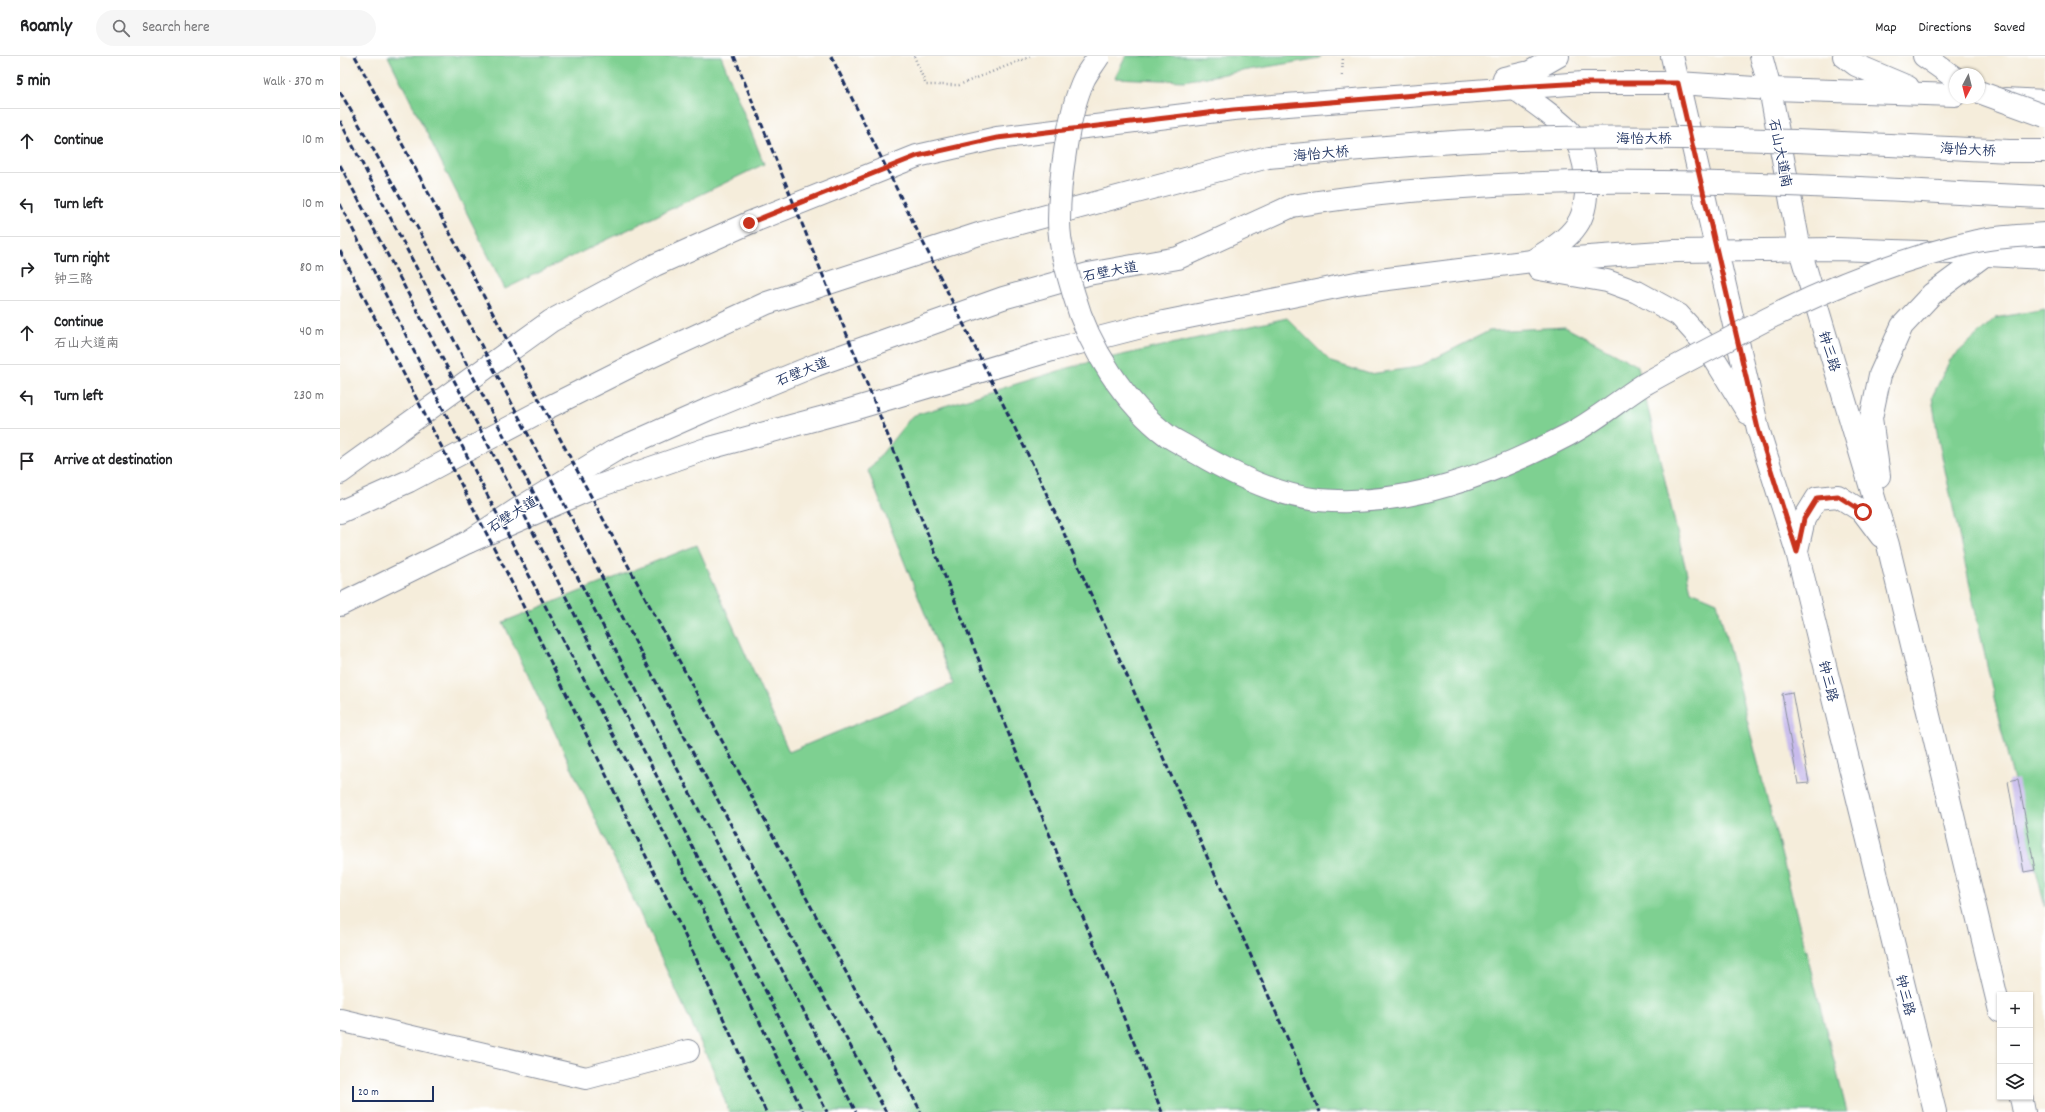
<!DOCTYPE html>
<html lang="en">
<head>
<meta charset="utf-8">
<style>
  body { margin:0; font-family:Dekko,"LXGW WenKai TC",sans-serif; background:#f6f6f6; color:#202124 }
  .controls { position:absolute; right:12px; bottom:12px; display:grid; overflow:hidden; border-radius:0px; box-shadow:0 1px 3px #0004 }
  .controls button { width:36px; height:36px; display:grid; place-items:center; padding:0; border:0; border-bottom:1px solid #e0e0e0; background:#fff; color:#202124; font:20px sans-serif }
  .compass { position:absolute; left:1609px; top:12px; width:36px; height:36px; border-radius:50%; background:#fff; box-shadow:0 1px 3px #0004; rotate:187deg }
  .scale { position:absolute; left:12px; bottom:10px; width:82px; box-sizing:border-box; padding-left:4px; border:2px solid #1b2f5e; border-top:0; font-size:11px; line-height:14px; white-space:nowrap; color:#1b2f5e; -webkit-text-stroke:3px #fff; paint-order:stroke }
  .stop { position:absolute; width:12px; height:12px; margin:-9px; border:3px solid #c8321e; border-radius:50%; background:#fff }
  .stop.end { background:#c8321e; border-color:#fff; box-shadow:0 1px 4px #0008 }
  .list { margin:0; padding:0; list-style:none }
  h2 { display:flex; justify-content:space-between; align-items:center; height:52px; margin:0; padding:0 16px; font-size:17px }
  h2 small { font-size:13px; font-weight:400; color:#757577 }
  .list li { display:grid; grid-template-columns:26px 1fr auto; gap:12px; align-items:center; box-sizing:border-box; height:64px; padding:0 16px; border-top:1px solid #e0e0e0 }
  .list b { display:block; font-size:15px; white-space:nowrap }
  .list p { margin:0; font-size:13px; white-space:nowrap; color:#757577 }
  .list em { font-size:13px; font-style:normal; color:#757577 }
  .icon { flex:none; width:22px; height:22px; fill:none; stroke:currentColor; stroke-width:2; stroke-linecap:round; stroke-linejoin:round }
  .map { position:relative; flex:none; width:1705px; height:1056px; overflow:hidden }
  header { display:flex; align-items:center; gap:24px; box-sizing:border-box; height:56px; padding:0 20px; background:#fff; border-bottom:1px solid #e0e0e0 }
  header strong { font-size:19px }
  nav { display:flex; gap:22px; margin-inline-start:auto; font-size:14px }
  .search { width:280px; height:36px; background:#f6f6f6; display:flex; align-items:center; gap:10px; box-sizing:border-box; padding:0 14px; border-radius:22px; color:#757577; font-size:15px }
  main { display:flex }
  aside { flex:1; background:#fff }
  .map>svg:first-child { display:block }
  .green { fill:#7ed091; stroke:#4c8078 }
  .building { fill:#c8bbec }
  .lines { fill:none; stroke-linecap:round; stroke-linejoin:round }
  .street-casing { stroke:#888e9c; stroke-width:24 }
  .secondary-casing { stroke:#888e9c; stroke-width:24 }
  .primary-casing { stroke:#888e9c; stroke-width:24 }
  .path { stroke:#888e9c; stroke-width:2.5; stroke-dasharray:1 3; stroke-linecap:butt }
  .street { stroke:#fff; stroke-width:22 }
  .secondary { stroke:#fff; stroke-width:22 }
  .primary { stroke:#fff; stroke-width:22 }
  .rail { stroke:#1b2f5e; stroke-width:3; stroke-dasharray:6 3; stroke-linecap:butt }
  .secondary-bridge-casing { stroke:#888e9c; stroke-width:24; stroke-linecap:butt }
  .primary-bridge-casing { stroke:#888e9c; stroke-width:24; stroke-linecap:butt }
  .secondary-bridge { stroke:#fff; stroke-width:22 }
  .primary-bridge { stroke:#fff; stroke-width:22 }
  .route { stroke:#c8321e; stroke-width:5 }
  .labels { text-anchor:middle; stroke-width:3; stroke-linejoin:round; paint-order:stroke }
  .street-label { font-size:14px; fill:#1b2f5e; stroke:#fff }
</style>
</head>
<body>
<header>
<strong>Roamly</strong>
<div class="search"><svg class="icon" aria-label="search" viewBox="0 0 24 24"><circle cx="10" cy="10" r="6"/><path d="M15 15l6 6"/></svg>Search here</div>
<nav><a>Map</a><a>Directions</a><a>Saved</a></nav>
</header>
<main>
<aside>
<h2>5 min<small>Walk · 370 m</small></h2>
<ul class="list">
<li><svg class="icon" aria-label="ahead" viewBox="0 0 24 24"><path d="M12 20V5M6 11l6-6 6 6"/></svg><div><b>Continue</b></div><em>10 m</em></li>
<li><svg class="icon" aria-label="left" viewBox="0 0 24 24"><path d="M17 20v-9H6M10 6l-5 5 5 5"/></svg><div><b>Turn left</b></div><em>10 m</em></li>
<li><svg class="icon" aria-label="right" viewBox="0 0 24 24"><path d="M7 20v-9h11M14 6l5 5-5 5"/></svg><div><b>Turn right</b><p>钟三路</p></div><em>80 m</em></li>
<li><svg class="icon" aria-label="ahead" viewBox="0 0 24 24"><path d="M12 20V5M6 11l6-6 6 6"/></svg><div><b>Continue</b><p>石山大道南</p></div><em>40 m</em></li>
<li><svg class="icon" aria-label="left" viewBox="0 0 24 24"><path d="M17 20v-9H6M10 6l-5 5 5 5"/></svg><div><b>Turn left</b></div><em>230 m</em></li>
<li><svg class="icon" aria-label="arrive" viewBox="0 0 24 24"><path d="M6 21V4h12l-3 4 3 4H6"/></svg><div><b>Arrive at destination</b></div></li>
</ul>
</aside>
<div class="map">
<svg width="1705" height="1056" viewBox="0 0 1705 1056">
  <rect width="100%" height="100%" fill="#fff"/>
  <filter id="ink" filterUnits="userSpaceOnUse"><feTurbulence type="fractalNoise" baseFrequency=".025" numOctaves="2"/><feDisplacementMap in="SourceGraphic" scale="8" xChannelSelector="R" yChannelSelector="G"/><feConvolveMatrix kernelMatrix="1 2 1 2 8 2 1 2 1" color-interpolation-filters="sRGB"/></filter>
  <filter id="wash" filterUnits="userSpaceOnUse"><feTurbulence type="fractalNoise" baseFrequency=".012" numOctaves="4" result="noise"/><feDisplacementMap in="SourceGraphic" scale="16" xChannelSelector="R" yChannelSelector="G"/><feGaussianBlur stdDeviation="0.9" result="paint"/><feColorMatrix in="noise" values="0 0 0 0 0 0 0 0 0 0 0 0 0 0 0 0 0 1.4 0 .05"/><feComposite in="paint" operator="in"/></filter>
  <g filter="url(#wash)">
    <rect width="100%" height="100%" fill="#f5eddb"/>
    <g class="green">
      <path d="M48 0H381L424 108 165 233Z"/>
      <path d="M786 0H981L980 2 843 25 775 22Z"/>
      <path d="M1705 253V851L1658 660 1598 382 1592 341 1610 304 1655 262Z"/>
      <path d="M947 262 991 306 1030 318 1078 311 1149 275 1225 271 1298 310 1351 535 1377 546 1507 1056H389L373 1013 163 566 357 489 449 696 613 628 528 415 572 360 738 309Z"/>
    </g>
    <g id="blocks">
      <g class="building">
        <path d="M1452 636 1469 727 1458 728 1442 638Z"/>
        <path d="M1678 723 1695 814 1684 816 1668 725Z"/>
      </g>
    </g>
  </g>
  <g filter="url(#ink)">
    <use href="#blocks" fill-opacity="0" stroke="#888e9c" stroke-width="1"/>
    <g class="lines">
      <defs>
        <path id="street" d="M0 964 246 1022 348 995"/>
        <g id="secondary">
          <path d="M0 456 69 425 201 355 295 308 427 247 642 177 928 101"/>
          <path d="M0 549 128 486 178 453 274 395 369 353 476 309 663 242 748 218 838 202 952 150"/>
        </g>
        <g id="primary">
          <path d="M1332 0 1418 373 1457 496 1595 1056"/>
          <path d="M1421 0 1430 33 1460 194 1548 489 1660 955"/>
          <path d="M1504 0 1516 9 1568 31"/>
          <path d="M1584 0 1615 22"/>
          <path d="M1164 22 1190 16 1218 0"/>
          <path d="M1173 31C1191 45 1216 61 1230 76 1248 96 1252 147 1237 169 1227 184 1210 194 1195 203"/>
          <path d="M1666 43 1705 45"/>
          <path d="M1199 213 1267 225 1297 236 1339 259 1366 289 1408 357"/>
          <path d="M0 417 211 265 315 209 409 167 577 100 657 82 893 53 1243 27H1338L1430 33 1615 39"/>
          <path d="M1539 420 1531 362 1540 319 1562 270 1592 238 1646 198"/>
          <path d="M128 486 253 432 366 393 510 354 712 294 809 269 1016 227 1192 205 1335 195 1496 193 1611 197 1705 202"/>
          <path d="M1457 494 1464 463 1477 442 1498 440 1523 456 1541 480"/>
          <path d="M1681 1041 1684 1056"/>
        </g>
      </defs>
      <use href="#street" class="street-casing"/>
      <use href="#secondary" class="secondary-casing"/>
      <use href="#primary" class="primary-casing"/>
      <g class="path">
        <path d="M574 0 586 29H619L692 0"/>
        <path d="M1002 20 1003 0"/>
      </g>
      <use href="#street" class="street"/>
      <use href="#secondary" class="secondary"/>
      <use href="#primary" class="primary"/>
      <g class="rail">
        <path d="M15 0 581 1056"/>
        <path d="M394 0 822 1056"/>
        <path d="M491 0 699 421 980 1056"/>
        <path d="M0 36C122 243 229 459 340 672 407 801 477 928 546 1056"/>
        <path d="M0 65 516 1056"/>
        <path d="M0 109 162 415 487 1056"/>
        <path d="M0 148C41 229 81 310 122 390 236 612 356 830 463 1056"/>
        <path d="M0 195 166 515 353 896 426 1056"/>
      </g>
      <defs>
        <g id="secondary-bridge">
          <path d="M928 101C1002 95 1077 87 1151 84 1324 77 1497 86 1669 95H1705"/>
          <path d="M952 150C1199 109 1456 130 1705 141"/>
        </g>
        <g id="primary-bridge">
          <path d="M759 0C754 8 748 15 744 23 728 56 719 128 719 165 719 189 727 216 734 239 748 290 785 348 828 380 837 386 848 391 857 397 893 418 937 440 979 444 1065 452 1153 418 1228 379 1255 365 1278 345 1303 329 1336 310 1372 292 1406 274 1478 236 1557 203 1637 185 1659 180 1683 180 1705 178"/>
          <path d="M1639 36 1705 60"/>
        </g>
      </defs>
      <use href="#secondary-bridge" class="secondary-bridge-casing"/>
      <use href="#primary-bridge" class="primary-bridge-casing"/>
      <use href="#secondary-bridge" class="secondary-bridge"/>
      <use href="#primary-bridge" class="primary-bridge"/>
    </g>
  </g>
  <g class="lines" filter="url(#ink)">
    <path class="route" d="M409 167 577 100 657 82 893 54 1173 31 1243 27H1338L1418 373 1457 496 1464 463 1477 442 1498 440 1523 456"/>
  </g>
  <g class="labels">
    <g class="street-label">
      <text x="1304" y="87">海怡大桥</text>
      <text transform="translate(1628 93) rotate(3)" y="5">海怡大桥</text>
      <text transform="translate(981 97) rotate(-5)" y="5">海怡大桥</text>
      <text transform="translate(1441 97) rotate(79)" y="5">石山大道南</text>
      <text transform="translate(770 215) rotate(-11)" y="5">石壁大道</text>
      <text transform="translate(1490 295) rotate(73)" y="5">钟三路</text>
      <text transform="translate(462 315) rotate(-22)" y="5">石壁大道</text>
      <text transform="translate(172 458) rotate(-32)" y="5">石壁大道</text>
      <text transform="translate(1489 625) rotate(76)" y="5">钟三路</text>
      <text transform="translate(1566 939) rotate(76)" y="5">钟三路</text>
    </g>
  </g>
</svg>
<div class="controls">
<button>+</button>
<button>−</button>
<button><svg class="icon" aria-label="layers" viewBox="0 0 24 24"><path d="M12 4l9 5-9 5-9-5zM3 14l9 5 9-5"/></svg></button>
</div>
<svg class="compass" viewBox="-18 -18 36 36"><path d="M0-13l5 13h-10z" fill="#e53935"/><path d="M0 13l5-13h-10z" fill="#757577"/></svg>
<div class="scale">20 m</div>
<div class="stop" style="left:1523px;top:456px"></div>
<div class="stop end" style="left:409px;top:167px"></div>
</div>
</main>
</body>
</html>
